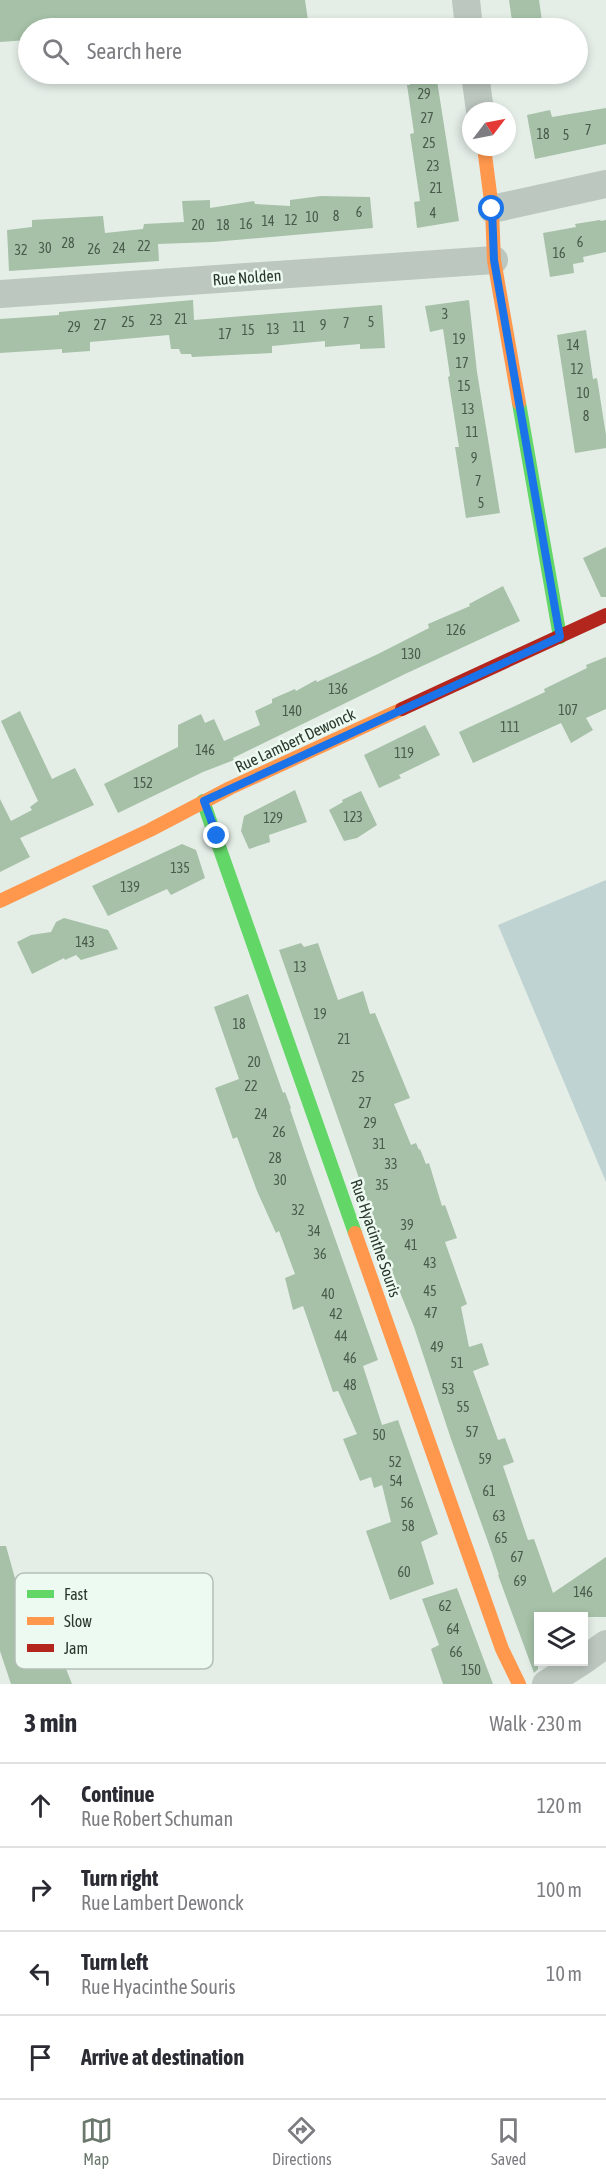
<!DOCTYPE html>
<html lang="en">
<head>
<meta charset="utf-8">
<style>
  body { margin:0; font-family:"Asap Condensed",sans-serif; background:#f7f7f7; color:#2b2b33 }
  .controls { position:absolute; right:18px; bottom:18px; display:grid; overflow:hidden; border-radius:0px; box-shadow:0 3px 9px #0003 }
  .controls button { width:54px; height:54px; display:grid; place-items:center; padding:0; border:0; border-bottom:2px solid #e1e1e2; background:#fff; color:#2b2b33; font:30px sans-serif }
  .compass { position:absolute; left:462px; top:102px; width:54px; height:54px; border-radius:50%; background:#fff; box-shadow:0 3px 9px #0003; rotate:58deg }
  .stop { position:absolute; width:18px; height:18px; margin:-14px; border:4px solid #1a73e8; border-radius:50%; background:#fff }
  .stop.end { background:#1a73e8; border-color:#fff; box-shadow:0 2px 6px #0008 }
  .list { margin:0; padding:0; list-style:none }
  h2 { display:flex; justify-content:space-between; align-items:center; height:78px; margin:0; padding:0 24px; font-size:26px }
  h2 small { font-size:20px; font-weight:400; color:#7c7c81 }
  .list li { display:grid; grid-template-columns:39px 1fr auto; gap:18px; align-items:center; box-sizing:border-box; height:84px; padding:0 24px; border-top:2px solid #e1e1e2 }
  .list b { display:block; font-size:22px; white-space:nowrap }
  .list p { margin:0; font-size:20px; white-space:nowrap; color:#7c7c81 }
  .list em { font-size:20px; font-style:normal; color:#7c7c81 }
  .icon { flex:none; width:33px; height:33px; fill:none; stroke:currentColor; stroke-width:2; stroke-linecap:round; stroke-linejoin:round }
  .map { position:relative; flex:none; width:606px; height:1684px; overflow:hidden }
  .search { position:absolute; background:#fff; box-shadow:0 3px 9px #0003; left:18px; right:18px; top:18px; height:66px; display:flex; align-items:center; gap:15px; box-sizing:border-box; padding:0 21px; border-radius:33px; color:#7c7c81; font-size:22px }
  .sheet { height:414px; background:#fff }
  nav { display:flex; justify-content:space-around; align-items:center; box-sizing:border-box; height:84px; border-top:2px solid #e1e1e2; background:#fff; font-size:16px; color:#7c7c81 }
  nav a { display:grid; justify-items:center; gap:3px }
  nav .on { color:#6b786d }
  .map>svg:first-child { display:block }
  .green { fill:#bfd3d2 }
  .building { fill:#a6c1a8 }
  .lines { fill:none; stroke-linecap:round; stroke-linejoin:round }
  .street { stroke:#bcc7bf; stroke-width:28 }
  .fast { stroke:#63d668; stroke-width:14 }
  .slow { stroke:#ff974d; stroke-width:14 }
  .jam { stroke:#b3261e; stroke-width:14 }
  .route { stroke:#1a73e8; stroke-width:8 }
  .labels { text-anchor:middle; stroke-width:5; stroke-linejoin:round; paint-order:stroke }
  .number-label { font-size:14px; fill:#495a4b }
  .street-label { font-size:16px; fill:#2a382c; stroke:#ecfaf1 }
  .key { fill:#ecfaf1; stroke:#b2c0b6; stroke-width:1.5 }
  .key-label { font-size:16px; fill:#2a382c }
</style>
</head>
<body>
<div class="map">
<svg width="606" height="1684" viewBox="0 0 606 1684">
  <rect width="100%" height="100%" fill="#e4eee7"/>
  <path class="green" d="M606 880V1182L498 925Z"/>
  <g class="building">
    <path d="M0 0H305L308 20 250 28H163V25L130 28H28V40L0 42Z"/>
    <path d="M509 0H539L543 28H513Z"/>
    <path d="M408 74H436L459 221 417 228 414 202 420 201 410 134 414 133 407 85H410Z"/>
    <path d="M606 108V144L535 159 527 115 550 110 552 117Z"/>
    <path d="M321 196 370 197 373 228 213 242 158 244 159 261 9 271 7 230 32 227V220L103 216 105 233 143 229 144 224 184 222 182 201 210 200V208L254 201 255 204 290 206V200Z"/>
    <path d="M600 220 601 221 606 220V252L583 257 584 262 573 264 574 273 550 277 543 233 576 227 575 224Z"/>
    <path d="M193 300 194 320 382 305 385 348 360 349V344L325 347V341L272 346V353L192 357 191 354H181L179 349H171L169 335 90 342V351L62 353V349L0 353V319L59 315V312Z"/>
    <path d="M469 300 477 372 500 513 466 518 455 447H459L448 377 450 376 443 329 430 332 425 306Z"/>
    <path d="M586 330 593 379 597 378 606 435V448L575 453 557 335Z"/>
    <path d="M606 547V597H601L583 558Z"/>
    <path d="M503 586 520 621 405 674 233 758 234 760 203 772 118 813 104 784 178 747V725L201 714 205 723 214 719 224 741 260 725 255 711 272 703V699L295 689 296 691 316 680 317 682 378 654 429 628 428 624 470 606 469 604Z"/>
    <path d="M606 657V709L586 718 593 730 571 743 561 723 473 763 459 732 545 692 544 689 587 668 586 665Z"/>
    <path d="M20 711 52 779 75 768 94 805 20 838 30 857 0 872V799L11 821 32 810 30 807 38 801 1 721Z"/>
    <path d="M425 725 440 755 399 775 401 778 379 788 364 755Z"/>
    <path d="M295 790 307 822 269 835 270 842 249 849 241 831 244 816Z"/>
    <path d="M361 791 377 825 357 838 344 841 329 810 343 802 342 800Z"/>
    <path d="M182 844 196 850 205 878 171 895 167 889 108 916 92 886Z"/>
    <path d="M64 918 108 930 118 949 81 960 76 955 65 960 64 958 32 974 17 942 31 935 51 932 56 922Z"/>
    <path d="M301 943 304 947 318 943 338 1000 363 991 370 1014 375 1013 410 1098 394 1104 411 1145 416 1143 419 1150 420 1149 426 1164 429 1163 442 1206 445 1205 457 1238 445 1242 467 1304 461 1307 469 1347 482 1343 489 1365 473 1371 498 1440 505 1438 514 1462 503 1466 528 1540 534 1539 553 1593 606 1557V1617H538V1669L534 1673 498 1575H499L492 1553 451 1439 414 1327 393 1275 279 950Z"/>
    <path d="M248 994 283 1093 285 1092 291 1108 290 1109 307 1159 378 1360 363 1366 382 1425 398 1420 438 1534 421 1542 434 1584 390 1600 366 1531 391 1522 382 1485 374 1488 371 1477 360 1481 343 1439 357 1434 338 1391 333 1392 303 1306 293 1310 285 1278 295 1274 279 1231 276 1233 257 1191 237 1137 233 1139 215 1088 239 1079 214 1007Z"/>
    <path d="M0 1546H6L18 1589 32 1586 37 1605 26 1608 38 1652 57 1646 72 1684H11L0 1651Z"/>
    <path d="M457 1588 482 1655 493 1684H443L431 1649 439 1645 422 1599Z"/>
  </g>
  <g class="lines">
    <g class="street">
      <path d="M466 0 469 28"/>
      <path d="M475 74 480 111"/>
      <path d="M492 209 606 184"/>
      <path d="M0 294 494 260"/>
      <path d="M584 1660 606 1644"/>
      <path d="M546 1684 581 1662"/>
    </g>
    <g class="fast">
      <path d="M519 403 560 637"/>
      <path d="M203 801 355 1233"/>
    </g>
    <g class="slow">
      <path d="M484 147 492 209 494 260 519 403"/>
      <path d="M0 901 150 830 230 788 402 709"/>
      <path d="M355 1233 502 1649 519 1684"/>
    </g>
    <path class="jam" d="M402 709 606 615"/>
  </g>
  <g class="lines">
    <path class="route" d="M217 836 204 801 560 637 494 260 492 209"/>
  </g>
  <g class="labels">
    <g class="number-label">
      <text x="424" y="99">29</text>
      <text x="427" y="123">27</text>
      <text x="588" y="135">7</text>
      <text x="543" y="139">18</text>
      <text x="566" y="140">5</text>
      <text x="429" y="148">25</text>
      <text x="433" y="171">23</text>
      <text x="436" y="193">21</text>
      <text x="359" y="217">6</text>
      <text x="433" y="218">4</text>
      <text x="336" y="221">8</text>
      <text x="312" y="222">10</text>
      <text x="291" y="225">12</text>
      <text x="268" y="226">14</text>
      <text x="246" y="229">16</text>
      <text x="198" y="230">20</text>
      <text x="223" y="230">18</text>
      <text x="580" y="247">6</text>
      <text x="68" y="248">28</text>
      <text x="144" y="251">22</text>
      <text x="45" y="253">30</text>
      <text x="119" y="253">24</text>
      <text x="94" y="254">26</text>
      <text x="21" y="255">32</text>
      <text x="559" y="258">16</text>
      <text x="445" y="319">3</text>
      <text x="181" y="324">21</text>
      <text x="156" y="325">23</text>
      <text x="128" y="327">25</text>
      <text x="371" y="327">5</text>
      <text x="346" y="328">7</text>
      <text x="100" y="330">27</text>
      <text x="323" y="330">9</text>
      <text x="74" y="332">29</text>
      <text x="299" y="332">11</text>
      <text x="273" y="334">13</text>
      <text x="248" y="335">15</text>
      <text x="225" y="339">17</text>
      <text x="459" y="344">19</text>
      <text x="573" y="350">14</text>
      <text x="462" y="368">17</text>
      <text x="577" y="374">12</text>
      <text x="464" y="391">15</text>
      <text x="583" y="398">10</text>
      <text x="468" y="414">13</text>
      <text x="586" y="421">8</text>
      <text x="472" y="437">11</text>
      <text x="474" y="463">9</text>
      <text x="478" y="486">7</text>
      <text x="481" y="508">5</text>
      <text x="456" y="635">126</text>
      <text x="411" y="659">130</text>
      <text x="338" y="694">136</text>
      <text x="568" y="715">107</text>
      <text x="292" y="716">140</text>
      <text x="510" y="732">111</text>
      <text x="205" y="755">146</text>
      <text x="404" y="758">119</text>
      <text x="143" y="788">152</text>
      <text x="353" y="822">123</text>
      <text x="273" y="823">129</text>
      <text x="180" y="873">135</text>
      <text x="130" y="892">139</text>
      <text x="85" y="947">143</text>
      <text x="300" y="972">13</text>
      <text x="320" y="1019">19</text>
      <text x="239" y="1029">18</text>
      <text x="344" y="1044">21</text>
      <text x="254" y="1067">20</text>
      <text x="358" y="1082">25</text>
      <text x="251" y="1091">22</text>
      <text x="365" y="1108">27</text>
      <text x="261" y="1119">24</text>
      <text x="370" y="1128">29</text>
      <text x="279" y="1137">26</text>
      <text x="379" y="1149">31</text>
      <text x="275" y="1163">28</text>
      <text x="391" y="1169">33</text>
      <text x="280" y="1185">30</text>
      <text x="382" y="1190">35</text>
      <text x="298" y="1215">32</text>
      <text x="407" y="1230">39</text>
      <text x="314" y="1236">34</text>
      <text x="411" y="1250">41</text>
      <text x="320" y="1259">36</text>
      <text x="430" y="1268">43</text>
      <text x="430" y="1296">45</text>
      <text x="328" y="1299">40</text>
      <text x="431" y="1318">47</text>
      <text x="336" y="1319">42</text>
      <text x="341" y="1341">44</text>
      <text x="437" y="1352">49</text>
      <text x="350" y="1363">46</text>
      <text x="457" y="1368">51</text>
      <text x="350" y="1390">48</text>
      <text x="448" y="1394">53</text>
      <text x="463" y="1412">55</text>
      <text x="472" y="1437">57</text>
      <text x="379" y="1440">50</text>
      <text x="485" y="1464">59</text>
      <text x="395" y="1467">52</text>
      <text x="396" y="1486">54</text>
      <text x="489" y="1496">61</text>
      <text x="407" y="1508">56</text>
      <text x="499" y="1521">63</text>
      <text x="408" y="1531">58</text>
      <text x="501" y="1543">65</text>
      <text x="517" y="1562">67</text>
      <text x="404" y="1577">60</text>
      <text x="520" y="1586">69</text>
      <text x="583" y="1597">146</text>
      <text x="445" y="1611">62</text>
      <text x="453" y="1634">64</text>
      <text x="456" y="1657">66</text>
      <text x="471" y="1675">150</text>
    </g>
    <g class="street-label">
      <text transform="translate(247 277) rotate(-4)" y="6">Rue Nolden</text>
      <text transform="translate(295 740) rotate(-25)" y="6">Rue Lambert Dewonck</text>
      <text transform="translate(376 1238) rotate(71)" y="6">Rue Hyacinthe Souris</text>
    </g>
  </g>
  <rect x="15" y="1573" width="198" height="96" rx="9" class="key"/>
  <rect x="27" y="1590" width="27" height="8" fill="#63d668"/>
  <rect x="27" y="1617" width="27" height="8" fill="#ff974d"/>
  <rect x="27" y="1644" width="27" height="8" fill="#b3261e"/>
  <g class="key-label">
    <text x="64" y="1600">Fast</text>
    <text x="64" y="1627">Slow</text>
    <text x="64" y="1654">Jam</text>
  </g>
</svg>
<div class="controls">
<button><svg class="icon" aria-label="layers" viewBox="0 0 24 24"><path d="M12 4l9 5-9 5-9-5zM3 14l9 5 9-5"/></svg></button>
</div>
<svg class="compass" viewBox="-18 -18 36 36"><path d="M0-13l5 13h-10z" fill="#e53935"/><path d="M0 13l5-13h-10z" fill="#7c7c81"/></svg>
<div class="stop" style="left:492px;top:209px"></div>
<div class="stop end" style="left:217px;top:836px"></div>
<div class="search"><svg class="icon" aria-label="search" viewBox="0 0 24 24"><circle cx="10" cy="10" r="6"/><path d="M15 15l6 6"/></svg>Search here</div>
</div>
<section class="sheet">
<h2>3 min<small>Walk · 230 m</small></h2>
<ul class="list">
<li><svg class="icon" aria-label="ahead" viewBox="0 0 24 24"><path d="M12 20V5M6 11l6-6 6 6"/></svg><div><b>Continue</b><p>Rue Robert Schuman</p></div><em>120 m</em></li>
<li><svg class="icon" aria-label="right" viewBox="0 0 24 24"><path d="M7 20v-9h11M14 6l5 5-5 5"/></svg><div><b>Turn right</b><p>Rue Lambert Dewonck</p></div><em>100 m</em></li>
<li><svg class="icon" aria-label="left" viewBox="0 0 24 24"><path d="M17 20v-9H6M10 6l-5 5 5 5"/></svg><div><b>Turn left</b><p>Rue Hyacinthe Souris</p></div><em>10 m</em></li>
<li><svg class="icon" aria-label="arrive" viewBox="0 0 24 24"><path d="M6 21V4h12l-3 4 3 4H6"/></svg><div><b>Arrive at destination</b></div></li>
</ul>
</section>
<nav>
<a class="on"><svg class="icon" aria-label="map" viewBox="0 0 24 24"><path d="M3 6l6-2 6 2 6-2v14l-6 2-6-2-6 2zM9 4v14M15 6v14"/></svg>Map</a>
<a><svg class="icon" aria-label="directions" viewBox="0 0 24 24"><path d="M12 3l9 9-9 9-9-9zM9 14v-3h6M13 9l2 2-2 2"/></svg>Directions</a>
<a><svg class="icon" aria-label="saved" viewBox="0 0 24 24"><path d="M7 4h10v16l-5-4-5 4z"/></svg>Saved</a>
</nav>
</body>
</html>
